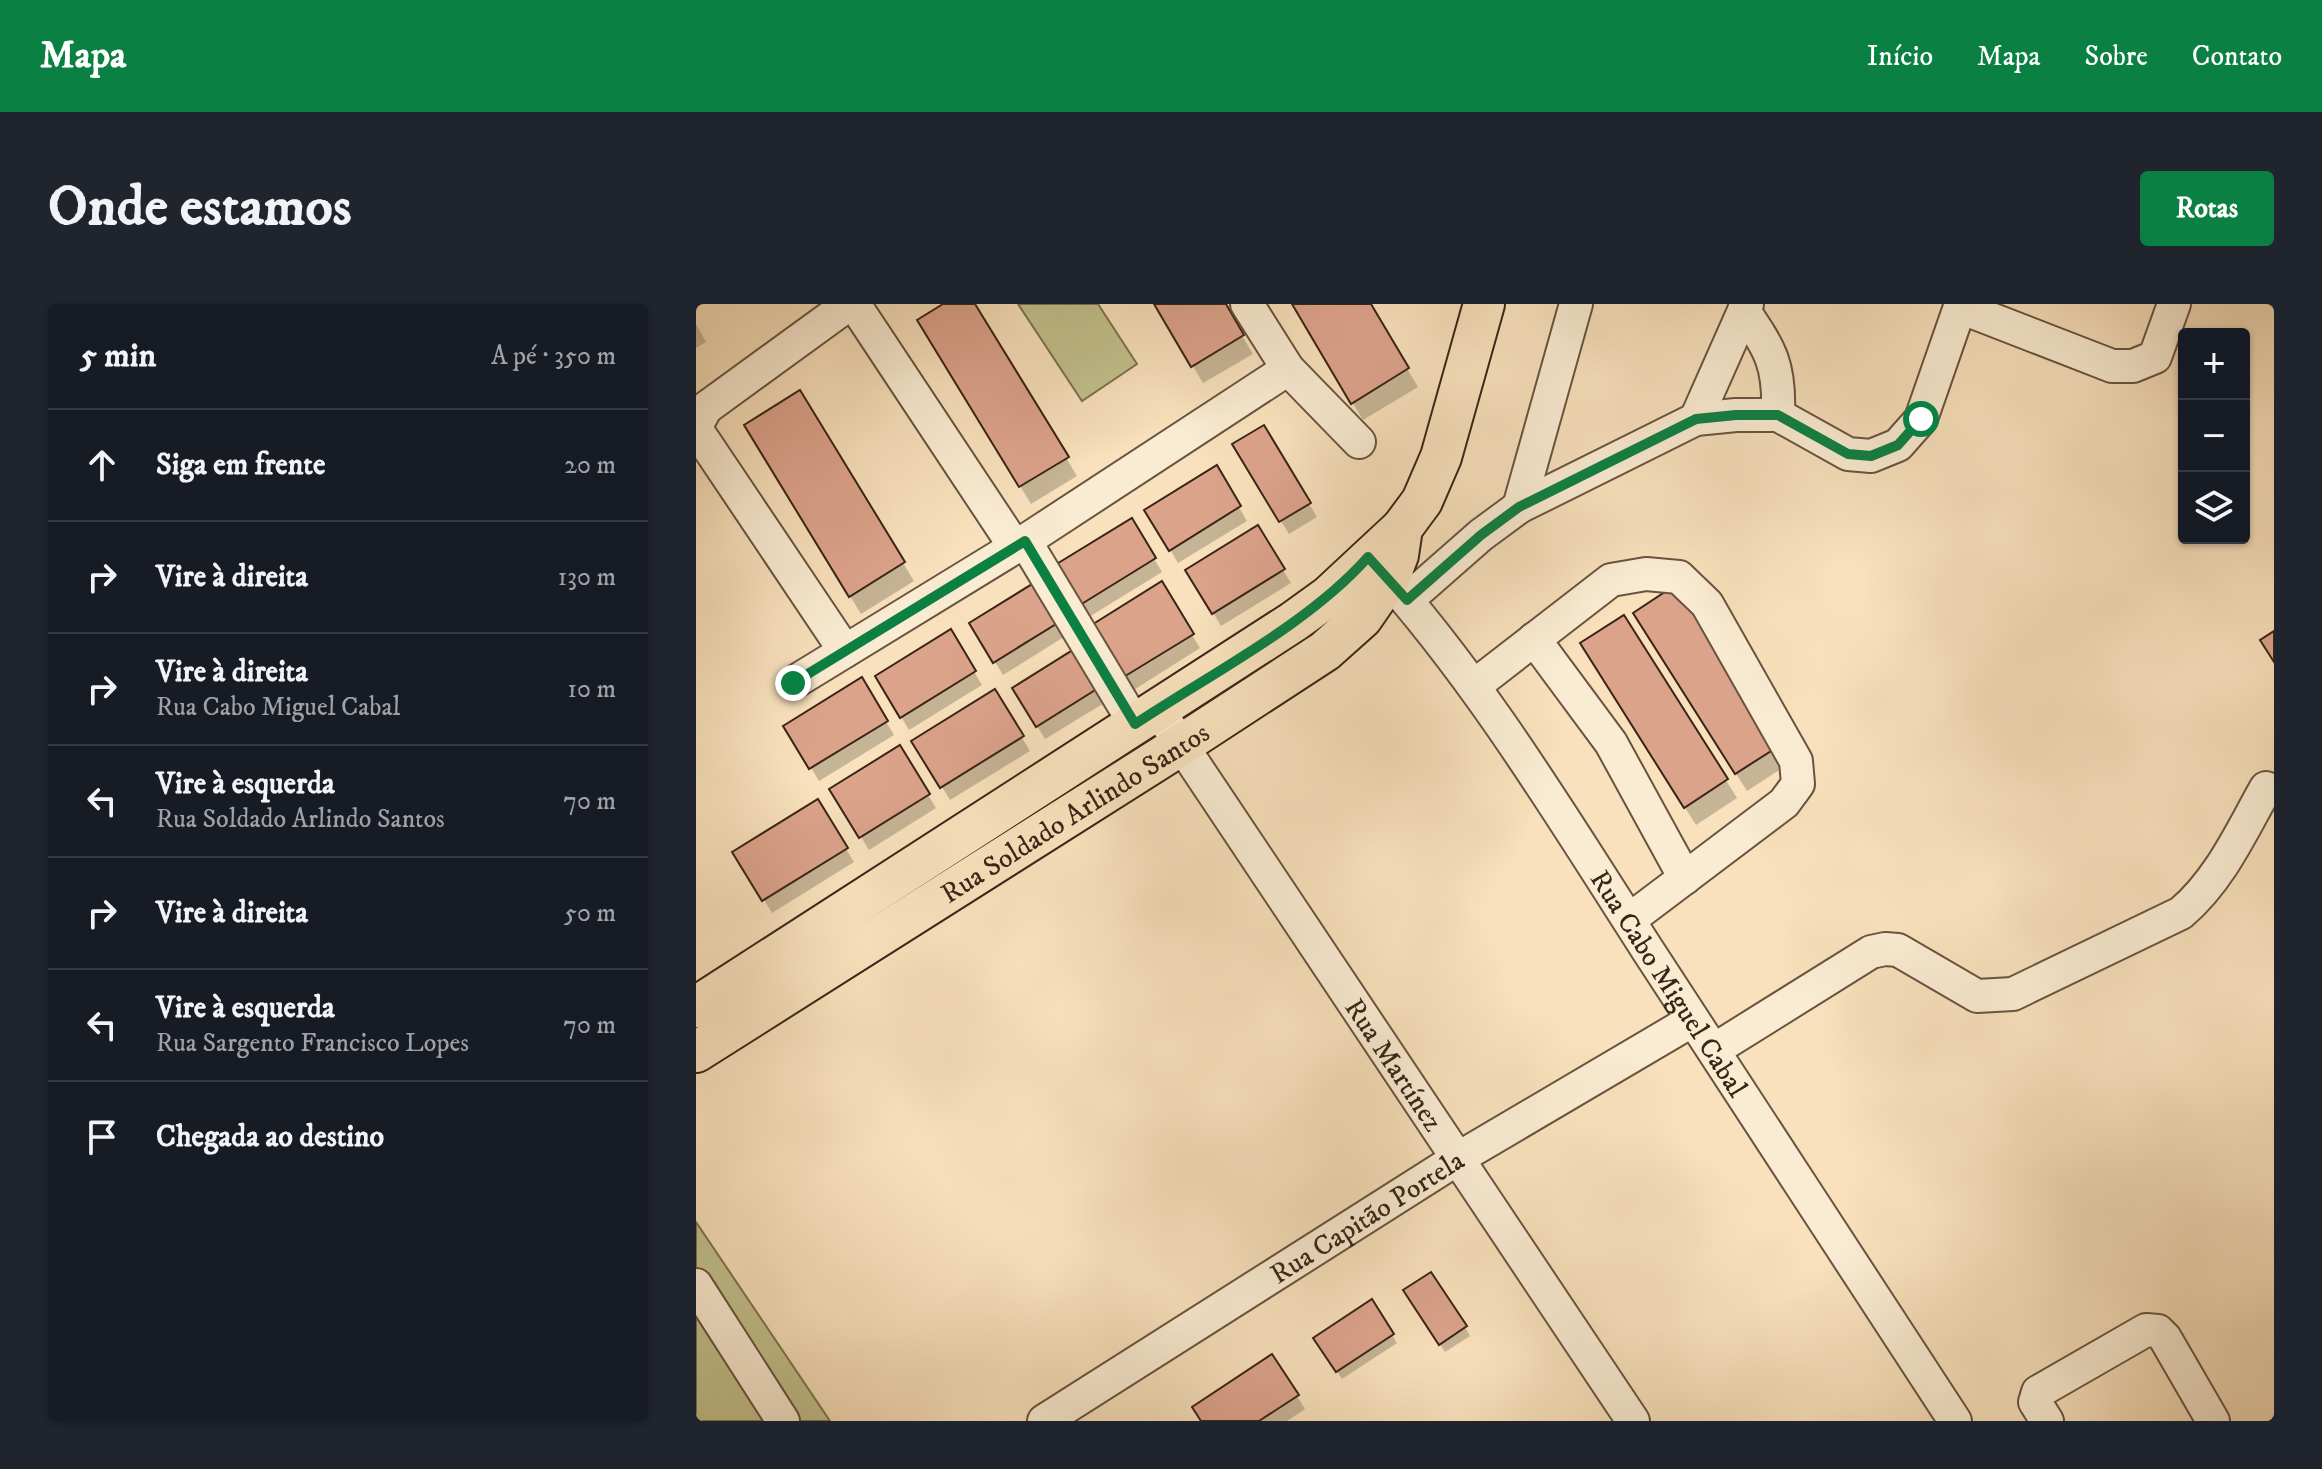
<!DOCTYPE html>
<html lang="pt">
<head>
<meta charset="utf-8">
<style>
  body { margin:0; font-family:"IM FELL DW Pica",serif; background:#20242c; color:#f1f3f6 }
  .controls { position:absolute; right:24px; top:24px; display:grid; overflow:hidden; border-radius:8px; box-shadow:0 2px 6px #0004 }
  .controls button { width:72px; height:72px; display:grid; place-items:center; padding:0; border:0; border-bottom:2px solid #363941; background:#171b24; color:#f1f3f6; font:40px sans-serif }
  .stop { position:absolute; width:24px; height:24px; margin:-18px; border:6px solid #0b8043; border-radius:50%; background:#fff }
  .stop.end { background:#0b8043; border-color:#fff; box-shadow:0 2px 8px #0008 }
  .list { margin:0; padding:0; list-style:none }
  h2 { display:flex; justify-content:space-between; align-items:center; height:104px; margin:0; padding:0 32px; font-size:34px }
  h2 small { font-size:26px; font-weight:400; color:#9ea1a6 }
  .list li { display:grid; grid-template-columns:52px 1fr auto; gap:24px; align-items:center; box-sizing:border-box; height:112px; padding:0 32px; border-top:2px solid #363941 }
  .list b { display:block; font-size:30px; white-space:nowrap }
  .list p { margin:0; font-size:26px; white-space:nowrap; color:#9ea1a6 }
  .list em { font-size:26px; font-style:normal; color:#9ea1a6 }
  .icon { flex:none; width:44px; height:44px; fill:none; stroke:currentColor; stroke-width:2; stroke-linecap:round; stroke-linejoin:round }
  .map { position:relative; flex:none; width:1578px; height:1117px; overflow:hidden; border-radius:8px }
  header { display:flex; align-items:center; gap:48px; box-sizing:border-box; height:112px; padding:0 40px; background:#0b8043; color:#fff }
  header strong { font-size:38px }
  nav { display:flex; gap:44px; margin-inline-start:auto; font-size:28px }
  .intro { display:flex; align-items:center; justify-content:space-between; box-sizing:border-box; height:192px; padding:0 48px }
  h1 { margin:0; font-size:56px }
  .button { padding:20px 36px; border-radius:8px; background:#0b8043; color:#fff; font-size:28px; font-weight:700 }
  main { display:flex; gap:48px; padding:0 48px }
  aside { flex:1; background:#171b24; border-radius:8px; box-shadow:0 2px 6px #0004 }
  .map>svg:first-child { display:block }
  .green { fill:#c2c18d; stroke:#7e7252; stroke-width:2 }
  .shadow { fill:#0003 }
  .building { fill:#dca38b; stroke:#392417; stroke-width:2 }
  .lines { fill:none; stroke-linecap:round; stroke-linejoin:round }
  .minor-casing { stroke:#695340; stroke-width:36 }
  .major-casing { stroke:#392417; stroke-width:44 }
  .minor { stroke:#faecd3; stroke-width:32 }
  .major { stroke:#f8e1bc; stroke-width:40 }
  .route { stroke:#0b8043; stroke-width:10 }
  .labels { text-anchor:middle; stroke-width:7; stroke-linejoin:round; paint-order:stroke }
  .street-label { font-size:28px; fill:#392417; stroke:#faecd3 }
</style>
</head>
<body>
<header>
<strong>Mapa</strong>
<nav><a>Início</a><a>Mapa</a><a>Sobre</a><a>Contato</a></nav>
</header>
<div class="intro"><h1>Onde estamos</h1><a class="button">Rotas</a></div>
<main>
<aside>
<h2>5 min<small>A pé · 350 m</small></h2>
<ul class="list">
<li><svg class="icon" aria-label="ahead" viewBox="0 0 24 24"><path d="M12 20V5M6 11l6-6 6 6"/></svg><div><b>Siga em frente</b></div><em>20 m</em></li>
<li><svg class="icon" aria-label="right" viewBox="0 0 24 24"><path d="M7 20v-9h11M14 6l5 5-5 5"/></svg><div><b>Vire à direita</b></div><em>130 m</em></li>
<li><svg class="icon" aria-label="right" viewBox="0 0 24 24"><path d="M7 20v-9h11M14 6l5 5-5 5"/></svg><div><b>Vire à direita</b><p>Rua Cabo Miguel Cabal</p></div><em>10 m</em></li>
<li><svg class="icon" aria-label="left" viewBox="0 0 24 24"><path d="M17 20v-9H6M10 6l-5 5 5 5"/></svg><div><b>Vire à esquerda</b><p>Rua Soldado Arlindo Santos</p></div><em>70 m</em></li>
<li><svg class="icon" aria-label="right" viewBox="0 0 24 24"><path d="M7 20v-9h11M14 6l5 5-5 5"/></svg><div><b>Vire à direita</b></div><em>50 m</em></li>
<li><svg class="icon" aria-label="left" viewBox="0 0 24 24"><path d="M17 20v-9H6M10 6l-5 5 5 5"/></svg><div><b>Vire à esquerda</b><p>Rua Sargento Francisco Lopes</p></div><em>70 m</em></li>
<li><svg class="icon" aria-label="arrive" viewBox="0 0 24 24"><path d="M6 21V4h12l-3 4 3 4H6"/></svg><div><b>Chegada ao destino</b></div></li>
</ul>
</aside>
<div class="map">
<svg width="1578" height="1117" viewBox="0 0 1578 1117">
  <rect width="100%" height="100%" fill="#f8e1bc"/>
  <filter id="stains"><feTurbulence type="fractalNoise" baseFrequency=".0025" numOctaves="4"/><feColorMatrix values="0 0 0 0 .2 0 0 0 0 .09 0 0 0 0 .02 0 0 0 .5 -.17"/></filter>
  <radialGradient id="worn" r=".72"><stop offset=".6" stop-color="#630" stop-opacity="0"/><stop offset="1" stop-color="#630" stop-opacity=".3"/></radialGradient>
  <g class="green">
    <path d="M322 0H402L441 60 386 97Z"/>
    <path d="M0 918 134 1117H0Z"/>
  </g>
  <g class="shadow">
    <path d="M251 0H277L381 172 335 200 234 34Z"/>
    <path d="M460 0H527L557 50 507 79Z"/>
    <path d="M598 0H673L722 83 667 116Z"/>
    <path d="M0 20 10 38 0 44Z"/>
    <path d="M103 89 218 277 165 310 51 121Z"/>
    <path d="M567 124 621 213 593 230 539 141Z"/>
    <path d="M520 164 551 217 482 259 451 206Z"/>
    <path d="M435 217 466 268 393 313 362 262Z"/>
    <path d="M561 224 595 279 525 322 492 267Z"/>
    <path d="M340 280 371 331 307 371 276 320Z"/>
    <path d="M465 280 504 344 436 387 396 322Z"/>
    <path d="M928 314 1041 494 1000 521 897 358Z"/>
    <path d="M949 327 1091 461 1051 487Z"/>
    <path d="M254 328 286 381 213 426 181 373Z"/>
    <path d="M380 346 410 398 349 435 318 384Z"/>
    <path d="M165 376 198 431 123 477 90 422Z"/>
    <path d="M298 388 334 447 254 496 218 437Z"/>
    <path d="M204 444 240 504 173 546 136 485Z"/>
    <path d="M121 498 158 558 76 609 39 548Z"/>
    <path d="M715 995 769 1023 774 1032 749 1048Z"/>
    <path d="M696 1031 701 1039 646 1075 625 1043Z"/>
    <path d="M601 1092 609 1105 591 1117H506Z"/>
  </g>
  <g class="building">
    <path d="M247 0H279L373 153 323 183 221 16Z"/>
    <path d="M458 0H530L548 31 495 63Z"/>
    <path d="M596 0H675L713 64 655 100Z"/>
    <path d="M104 86 209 258 153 293 48 121Z"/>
    <path d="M568 121 615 199 583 218 536 140Z"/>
    <path d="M521 161 545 202 473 247 448 206Z"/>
    <path d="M436 214 460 254 384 301 359 261Z"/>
    <path d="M562 221 589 265 516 310 489 266Z"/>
    <path d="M341 277 365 317 297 359 273 319Z"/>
    <path d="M466 277 498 330 426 374 394 322Z"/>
    <path d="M981 280 1083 442 1039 470 937 309Z"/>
    <path d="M928 311 1032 475 988 504 884 339Z"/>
    <path d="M255 325 280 367 204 414 179 372Z"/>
    <path d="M1578 327V358L1564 336Z"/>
    <path d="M380 344 404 383 340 423 316 384Z"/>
    <path d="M166 373 192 417 113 465 87 422Z"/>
    <path d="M299 385 328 432 244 484 215 437Z"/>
    <path d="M204 441 234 490 163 534 133 485Z"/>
    <path d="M122 495 152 544 66 597 36 548Z"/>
    <path d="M735 968 771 1022 743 1041 707 986Z"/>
    <path d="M676 995 698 1030 640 1068 617 1034Z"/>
    <path d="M576 1050 603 1091 563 1117H505L496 1103Z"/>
  </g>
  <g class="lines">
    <defs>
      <g id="minor">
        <path d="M158 0 319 243"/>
        <path d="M551 0 592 65 663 138"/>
        <path d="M1264 3 1416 62H1437L1459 53 1478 0"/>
        <path d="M1048 7C1075 47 1084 61 1082 111"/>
        <path d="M1000 115 1051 0"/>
        <path d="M0 122 10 104 153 0"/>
        <path d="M0 125 149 347"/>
        <path d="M823 203 880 0"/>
        <path d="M329 237 439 420"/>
        <path id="s1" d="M678 259C784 376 866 513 951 645 1053 803 1157 959 1259 1117"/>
        <path d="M711 296 785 231 823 203 1000 115 1040 111H1082L1152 150 1175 152 1202 141 1225 115 1265 0"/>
        <path d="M838 335 915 439 989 574"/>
        <path d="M97 379 329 237 592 65"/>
        <path d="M778 382 915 276 950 270 983 273 1011 300 1100 457 1102 480 1088 499 933 616"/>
        <path id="s2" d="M472 421 937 1117"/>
        <path d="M1018 746 1175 648 1189 645 1202 646 1281 692 1317 690 1485 609C1524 576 1545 528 1570 484"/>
        <path d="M0 981 87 1117"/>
        <path id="s3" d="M348 1117 761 855 997 716"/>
        <path d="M1351 1117 1339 1098 1342 1088 1450 1026 1462 1027 1469 1034 1517 1117"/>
      </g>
      <g id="major">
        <path d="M0 703 597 318 633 292 706 224 726 197 745 153 788 0"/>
        <path id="s4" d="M0 748 485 441 629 347 666 314 693 275 702 251 706 224"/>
      </g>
    </defs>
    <use href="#minor" class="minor-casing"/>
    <use href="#major" class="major-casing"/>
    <use href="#minor" class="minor"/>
    <use href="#major" class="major"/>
  </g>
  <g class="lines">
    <path class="route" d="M97 379 329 237 439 420C514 370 613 320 672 253L711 296 785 231 823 203 1000 115 1040 111H1082L1152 150 1175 152 1202 141 1225 115"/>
  </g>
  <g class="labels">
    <g class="street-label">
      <text dy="10" stroke="none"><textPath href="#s4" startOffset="448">Rua Soldado Arlindo Santos</textPath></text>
      <text dy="10" stroke="none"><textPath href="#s1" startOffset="514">Rua Cabo Miguel Cabal</textPath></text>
      <text dy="10" stroke="none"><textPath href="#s2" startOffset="408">Rua Martínez</textPath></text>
      <text dy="10" stroke="none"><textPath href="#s3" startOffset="382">Rua Capitão Portela</textPath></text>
    </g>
  </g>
  <rect width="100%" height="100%" filter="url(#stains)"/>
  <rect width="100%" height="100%" fill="url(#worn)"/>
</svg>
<div class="controls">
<button>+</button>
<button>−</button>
<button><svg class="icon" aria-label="layers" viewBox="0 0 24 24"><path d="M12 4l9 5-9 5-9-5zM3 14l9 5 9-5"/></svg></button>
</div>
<div class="stop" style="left:1225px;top:115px"></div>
<div class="stop end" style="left:97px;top:379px"></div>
</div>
</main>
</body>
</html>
